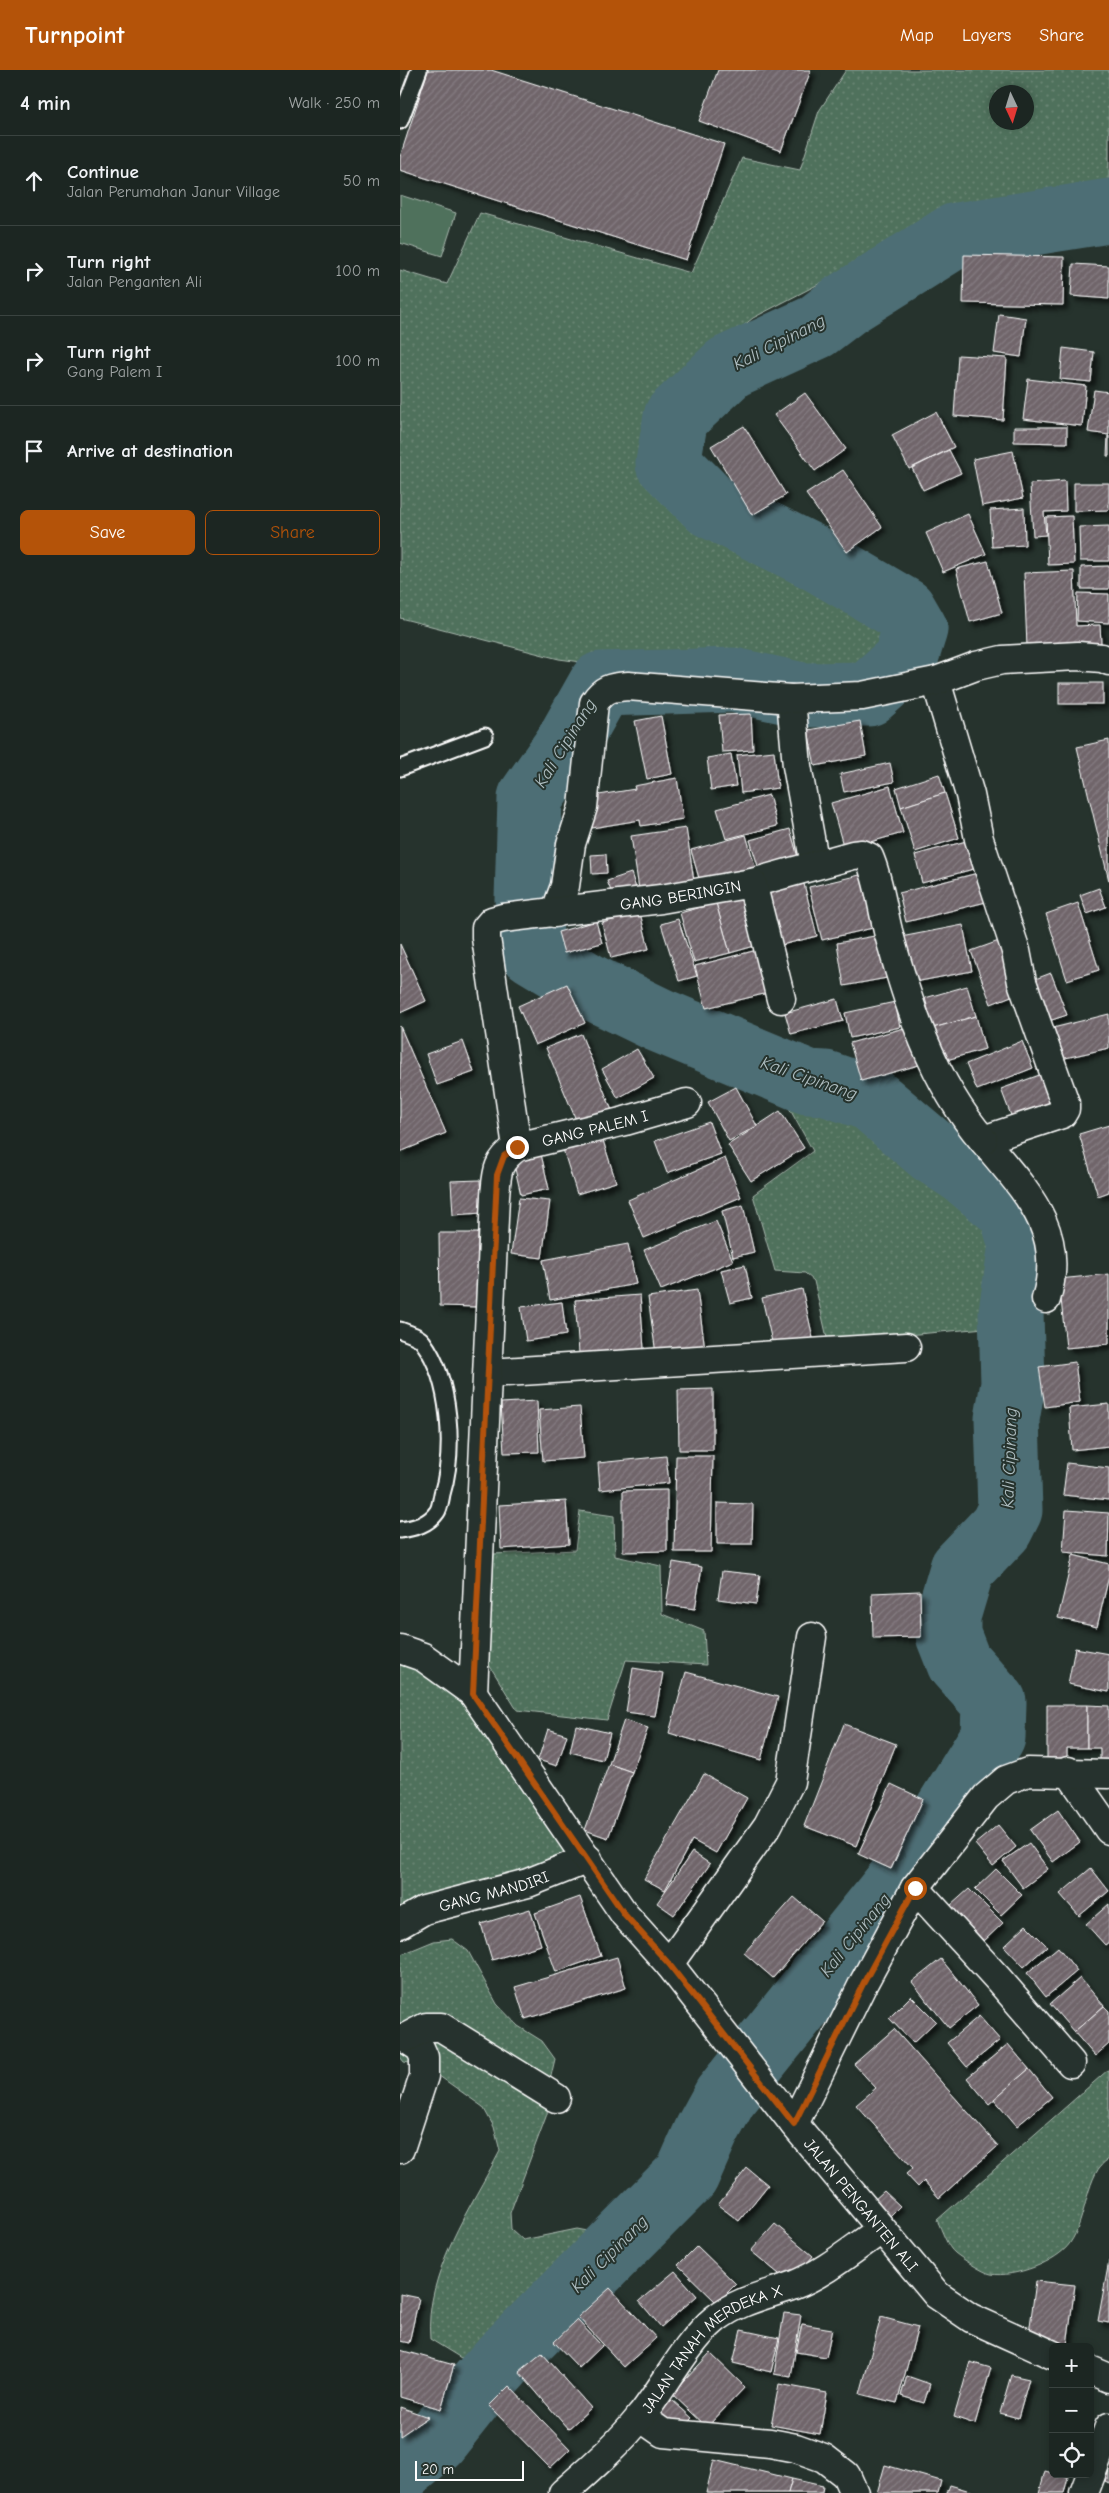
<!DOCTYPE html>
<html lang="en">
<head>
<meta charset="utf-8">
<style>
  body { margin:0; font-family:"Comic Neue",sans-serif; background:#29322f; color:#f1f3f6 }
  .controls { position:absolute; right:15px; bottom:15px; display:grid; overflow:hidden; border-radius:8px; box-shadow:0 2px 8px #0003 }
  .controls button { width:45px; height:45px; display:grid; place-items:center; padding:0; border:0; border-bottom:1px solid #3a4340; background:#1c2622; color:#f1f3f6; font:25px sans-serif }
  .compass { position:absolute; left:589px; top:15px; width:45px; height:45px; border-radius:50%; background:#1c2622; box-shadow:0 2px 8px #0003; rotate:176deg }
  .scale { position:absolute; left:15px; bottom:12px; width:109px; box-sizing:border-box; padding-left:5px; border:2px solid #fff; border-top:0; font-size:14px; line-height:18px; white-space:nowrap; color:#fff; -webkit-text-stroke:4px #26332d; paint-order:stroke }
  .stop { position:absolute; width:15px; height:15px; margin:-11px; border:4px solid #b45309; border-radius:50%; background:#fff }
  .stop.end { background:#b45309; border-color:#fff; box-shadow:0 1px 5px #0008 }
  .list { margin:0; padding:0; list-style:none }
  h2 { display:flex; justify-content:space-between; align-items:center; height:65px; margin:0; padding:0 20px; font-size:21px }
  h2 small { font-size:16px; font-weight:400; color:#a0a5a5 }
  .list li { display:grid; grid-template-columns:32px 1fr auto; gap:15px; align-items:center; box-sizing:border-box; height:90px; padding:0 20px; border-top:1px solid #3a4340 }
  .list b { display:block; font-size:19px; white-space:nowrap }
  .list p { margin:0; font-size:16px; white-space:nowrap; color:#a0a5a5 }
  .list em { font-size:16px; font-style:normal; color:#a0a5a5 }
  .actions { display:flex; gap:10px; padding:15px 20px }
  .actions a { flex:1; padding:11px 0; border:1px solid #b45309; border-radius:8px; text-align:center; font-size:18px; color:#b45309 }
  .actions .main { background:#b45309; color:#fff }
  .icon { flex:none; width:28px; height:28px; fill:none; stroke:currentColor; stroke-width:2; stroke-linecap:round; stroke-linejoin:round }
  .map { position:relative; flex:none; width:709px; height:2423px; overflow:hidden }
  header { display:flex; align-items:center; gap:30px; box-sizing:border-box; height:70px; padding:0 25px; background:#b45309; color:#fff }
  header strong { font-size:24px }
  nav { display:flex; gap:28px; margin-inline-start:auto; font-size:18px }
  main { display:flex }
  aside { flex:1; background:#1c2622 }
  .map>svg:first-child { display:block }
  .grass { fill:url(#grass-dots); stroke:#a8b8ae; fill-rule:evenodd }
  .garden { fill:#50715c; stroke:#a8b8ae }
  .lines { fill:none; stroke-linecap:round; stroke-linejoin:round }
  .river { stroke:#4e6e75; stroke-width:65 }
  .building { fill:url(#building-hatch); stroke:#fff; filter:url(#shadow) }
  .lane-casing { stroke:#fff; stroke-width:19 }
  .street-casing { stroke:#fff; stroke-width:31 }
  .secondary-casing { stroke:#fff; stroke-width:31 }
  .lane { stroke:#26332d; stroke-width:15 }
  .street { stroke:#26332d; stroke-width:28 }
  .secondary { stroke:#26332d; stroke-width:28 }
  .route { stroke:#b45309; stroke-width:6 }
  .labels { text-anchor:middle; stroke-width:4; stroke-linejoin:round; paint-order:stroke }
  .street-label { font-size:16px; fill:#fff; stroke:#26332d }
  .water-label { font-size:18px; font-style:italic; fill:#afbec1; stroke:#26332d }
</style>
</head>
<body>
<header>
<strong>Turnpoint</strong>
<nav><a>Map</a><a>Layers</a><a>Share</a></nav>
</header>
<main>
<aside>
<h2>4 min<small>Walk · 250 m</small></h2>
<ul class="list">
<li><svg class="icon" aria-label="ahead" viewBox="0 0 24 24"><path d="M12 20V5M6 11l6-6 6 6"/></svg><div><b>Continue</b><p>Jalan Perumahan Janur Village</p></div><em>50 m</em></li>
<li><svg class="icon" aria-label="right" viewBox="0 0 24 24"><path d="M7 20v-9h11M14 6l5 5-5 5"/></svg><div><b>Turn right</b><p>Jalan Penganten Ali</p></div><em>100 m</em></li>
<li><svg class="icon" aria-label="right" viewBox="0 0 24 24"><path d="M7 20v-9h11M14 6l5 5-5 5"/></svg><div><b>Turn right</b><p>Gang Palem I</p></div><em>100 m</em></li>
<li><svg class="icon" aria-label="arrive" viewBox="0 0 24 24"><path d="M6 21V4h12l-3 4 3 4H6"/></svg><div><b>Arrive at destination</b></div></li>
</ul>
<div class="actions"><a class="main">Save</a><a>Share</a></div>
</aside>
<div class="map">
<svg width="709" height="2423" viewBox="0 0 709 2423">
  <defs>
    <pattern id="grass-dots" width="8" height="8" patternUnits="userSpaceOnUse" patternTransform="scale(1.25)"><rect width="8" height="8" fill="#50715c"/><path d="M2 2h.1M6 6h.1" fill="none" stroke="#6a8674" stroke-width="1.8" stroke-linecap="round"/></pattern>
    <pattern id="building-hatch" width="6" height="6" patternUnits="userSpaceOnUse" patternTransform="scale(1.25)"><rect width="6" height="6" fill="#70656b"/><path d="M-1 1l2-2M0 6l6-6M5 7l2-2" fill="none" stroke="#857c81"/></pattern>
    <filter id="shadow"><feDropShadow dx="4.5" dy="4.5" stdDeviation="2.5" flood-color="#0009"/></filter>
  </defs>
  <rect width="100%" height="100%" fill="#26332d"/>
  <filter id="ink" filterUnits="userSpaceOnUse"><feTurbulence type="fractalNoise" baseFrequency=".02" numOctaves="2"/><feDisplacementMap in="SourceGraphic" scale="10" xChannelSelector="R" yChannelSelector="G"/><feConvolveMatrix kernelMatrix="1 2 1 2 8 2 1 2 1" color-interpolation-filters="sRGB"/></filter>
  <g filter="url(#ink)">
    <g class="grass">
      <path d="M446 0H709V139L644 132 581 143 529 157 353 248 273 312 250 390 296 456 484 549 485 580 474 606 459 609 227 598 159 589 0 548V200L47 214 80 143 291 203 342 88 400 100 419 41ZM626 22V52H596V22Z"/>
      <path d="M404 1023 442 1039 558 1111 587 1133 596 1158 602 1207 596 1257 428 1272 414 1211 405 1203 375 1201 353 1125 413 1081 383 1027Z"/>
      <path d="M180 1441 214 1446 215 1486 261 1496 262 1544 304 1561 306 1595 226 1590 207 1650 117 1640 88 1593 94 1484 175 1480Z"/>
      <path d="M0 1588 62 1603 181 1793 0 1862Z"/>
      <path d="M52 1869 68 1881 97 1934 118 1956 142 1971 155 1989 150 2010 147 2044 110 2143 111 2159 123 2170 177 2159 193 2162 197 2178 82 2285 61 2288 30 2269C24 2204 71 2137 100 2081L94 2057 83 2037 25 1996 4 1992 0 1987V1885L34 1871Z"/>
      <path d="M709 1999V2089C686 2101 687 2149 670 2173 657 2192 614 2208 591 2204 584 2203 561 2188 555 2183 547 2177 542 2160 537 2150Z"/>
    </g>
    <path class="garden" d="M0 125 56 143 42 186 0 173Z"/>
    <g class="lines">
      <path class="river" d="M0 2401 36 2370 71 2326 103 2290 287 2105 307 2060 325 2027 521 1783 593 1667 594 1632 559 1593 548 1565V1546L562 1499 601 1458 610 1440 607 1349 613 1314 611 1242 621 1175 611 1141 564 1102 532 1081 471 1029 425 1013 408 1012 259 950 191 917 133 882 127 829 130 728 166 676 201 614 333 610 402 625 468 624 505 591 515 559 504 540 417 489 311 436 268 393 276 347 329 297 416 257 446 234 556 165 709 141"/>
    </g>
    <g class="building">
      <path d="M28 0H91L324 74 286 190 0 100V87Z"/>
      <path d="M318 0H411L381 81 299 51Z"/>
      <path d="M564 185 664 187 663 235 563 233Z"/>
      <path d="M673 194 709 196V229L671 226Z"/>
      <path d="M599 244 626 248 621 287 594 283Z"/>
      <path d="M663 278 694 282 691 312 660 309Z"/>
      <path d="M558 285 607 288 603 350 554 346Z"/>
      <path d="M628 309 686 316 682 356 623 349Z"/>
      <path d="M694 320 709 322V365L688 362Z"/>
      <path d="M405 323 446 379 415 401 374 345Z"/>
      <path d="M536 342 554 377 509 399 492 365Z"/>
      <path d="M344 356 386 425 352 445 311 376Z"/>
      <path d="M614 357H667V373L614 372Z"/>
      <path d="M708 366H709V386H707Z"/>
      <path d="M549 380 561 403 523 420 512 398Z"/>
      <path d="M613 381 623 428 582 436 573 389Z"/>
      <path d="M443 400 482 457 447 482 406 424Z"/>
      <path d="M665 411 666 441 644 442 646 465 633 466 630 414Z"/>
      <path d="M674 413H709V440L674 441Z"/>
      <path d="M624 438 625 475 592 477 590 440Z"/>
      <path d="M568 444 586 484 543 502 526 463Z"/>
      <path d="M672 446 674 494 648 495 646 447Z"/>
      <path d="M709 456V491H680L679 457Z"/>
      <path d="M588 491 602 543 570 552 556 499Z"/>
      <path d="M709 496V519H681V497Z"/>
      <path d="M674 501 676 556 700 555 701 573 627 577 624 503Z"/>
      <path d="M678 523 709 524V553L677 551Z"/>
      <rect x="659" y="613" width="44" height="21"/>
      <path d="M351 644 353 680 322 682 319 645Z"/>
      <path d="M261 646 272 704 247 709 235 651Z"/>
      <path d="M460 651 466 686 415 696 408 660Z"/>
      <path d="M709 670V811L677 677Z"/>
      <path d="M374 681 378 718 341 723 337 685Z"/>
      <path d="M331 684 336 716 311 720 307 688Z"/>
      <path d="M490 693 494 712 444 722 440 704Z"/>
      <path d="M539 704 545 723 501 737 496 718Z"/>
      <path d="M277 708 283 749 241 756 240 750 192 758 187 727 235 719 234 716Z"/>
      <path d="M490 716 503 763 444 779 431 733Z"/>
      <path d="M545 723 559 768 515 782 501 737Z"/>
      <path d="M369 725 377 756 326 769 317 739Z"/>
      <path d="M286 758 294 811 239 819 231 766Z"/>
      <path d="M390 759 401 798 362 809 350 770Z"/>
      <path d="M346 765 357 803 302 819 291 780Z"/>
      <path d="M570 770 577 798 522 813 515 785Z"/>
      <path d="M206 784 207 803 192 804 191 785Z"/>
      <path d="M231 803 236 818 213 826 207 811Z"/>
      <path d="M578 803 586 832 506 852 499 823Z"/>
      <path d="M464 804 477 857 422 870 409 817Z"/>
      <path d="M404 814 417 866 370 878 357 826Z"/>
      <path d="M699 818 706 837 687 844 680 825Z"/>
      <path d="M344 825 358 875 330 883 316 833Z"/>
      <path d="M316 833 330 883 294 892 280 843Z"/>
      <path d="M678 833 699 900 667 910 646 844Z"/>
      <path d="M240 843 249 879 211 888 202 853Z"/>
      <path d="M278 849 297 906 279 911 261 854Z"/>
      <path d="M196 851 202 873 164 883 158 862Z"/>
      <path d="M563 855 572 901 510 913 501 867Z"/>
      <path d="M480 865 487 908 444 916 437 873Z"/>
      <path d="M599 871 619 923 591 934 571 881Z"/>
      <path d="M0 874 26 931 0 943Z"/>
      <path d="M361 879 372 922 306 938 295 896Z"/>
      <path d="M651 903 667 945 640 954 625 913Z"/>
      <path d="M167 914 185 953 135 975 118 936Z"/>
      <path d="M567 916 576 946 533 958 525 928Z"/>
      <path d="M437 929 443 951 391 964 385 943Z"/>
      <path d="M495 932 500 957 450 968 445 943Z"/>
      <path d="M709 944V978L661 989 653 958Z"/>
      <path d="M576 946 585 979 543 991 533 958Z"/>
      <path d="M0 956 46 1063 0 1082Z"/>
      <path d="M508 957 519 995 461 1011 450 973Z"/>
      <path d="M181 964 213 1043 179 1057 146 978Z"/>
      <path d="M63 971 74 1002 37 1015 26 984Z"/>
      <path d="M622 971 633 998 577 1020 566 994Z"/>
      <path d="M237 979 254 1008 218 1028 202 999Z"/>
      <path d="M645 1003 659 1039 615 1056 601 1019Z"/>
      <path d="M336 1017 357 1056 329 1071 308 1032Z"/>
      <path d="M380 1041 404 1078 351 1111 328 1075Z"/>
      <path d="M309 1052 321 1084 267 1103 255 1071Z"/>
      <path d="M709 1055V1122L698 1126 679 1064Z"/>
      <path d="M201 1064 216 1112 177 1124 162 1076Z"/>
      <path d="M141 1084 149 1119 121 1125 113 1090Z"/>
      <path d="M325 1088 341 1127 244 1168 228 1130Z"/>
      <path d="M80 1110 82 1143 53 1145 51 1111Z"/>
      <path d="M119 1128 150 1131 142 1188 111 1184Z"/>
      <path d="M343 1135 354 1182 333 1187 322 1141Z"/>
      <path d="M316 1151 333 1191 261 1220 244 1180Z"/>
      <path d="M39 1163H78V1237L40 1236Z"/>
      <path d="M228 1174 236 1214 150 1230 143 1190Z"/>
      <path d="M345 1195 352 1228 330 1233 321 1200Z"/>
      <path d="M709 1204V1274L666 1278 659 1209Z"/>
      <path d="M402 1219 415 1277 373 1276 362 1228Z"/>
      <path d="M297 1220 305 1279 256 1284 248 1227Z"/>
      <path d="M240 1225 244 1279 179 1283 175 1230Z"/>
      <path d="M162 1232 166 1265 126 1271 121 1237Z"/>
      <path d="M675 1292 680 1332 645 1337 639 1297Z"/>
      <path d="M313 1319V1380H279L278 1320Z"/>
      <path d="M137 1331 139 1382 104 1383 101 1333Z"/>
      <path d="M709 1334V1376L672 1380 669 1338Z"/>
      <path d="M180 1337 184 1388 143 1391 139 1340Z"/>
      <path d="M266 1386 269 1413 200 1420 198 1393Z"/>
      <path d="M276 1386H313L311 1482H274Z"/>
      <path d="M667 1393 709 1398V1430L663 1425Z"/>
      <path d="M267 1420V1481L223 1482V1421Z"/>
      <path d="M166 1431 169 1474 101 1479 99 1435Z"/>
      <path d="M317 1433 353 1434 352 1474H317Z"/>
      <path d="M666 1440 709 1443 708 1486 663 1482Z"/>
      <path d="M673 1485 709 1494V1506L697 1557 658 1548Z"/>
      <path d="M273 1492 302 1497 295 1539 266 1535Z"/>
      <path d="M322 1501 360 1505 356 1534 318 1529Z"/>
      <path d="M520 1521 521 1567 473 1568 472 1523Z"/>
      <path d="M675 1578 709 1584V1622L668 1614Z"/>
      <path d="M233 1598 263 1603 255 1646 226 1642Z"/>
      <path d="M286 1602 378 1627 361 1690 269 1663Z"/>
      <path d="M647 1635H687V1678H667V1691H647Z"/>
      <path d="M687 1635 709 1636V1694H700V1678H687Z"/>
      <path d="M224 1650 248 1658 232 1702 209 1694Z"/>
      <path d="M444 1654 496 1674 456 1776 404 1756Z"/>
      <path d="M176 1655 210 1663 203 1690 170 1682Z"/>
      <path d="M148 1659 167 1665 157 1696 138 1690Z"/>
      <path d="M209 1694 232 1702 208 1768 185 1760Z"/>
      <path d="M304 1704 347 1728 316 1783 292 1770 265 1820 244 1809Z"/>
      <path d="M491 1714 523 1729 491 1799 458 1784Z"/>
      <path d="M658 1740 680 1772 653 1792 630 1760Z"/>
      <path d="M598 1755 616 1777 593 1796 575 1774Z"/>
      <path d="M629 1773 648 1799 623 1818 603 1791Z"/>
      <path d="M292 1782 310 1794 274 1845 257 1833Z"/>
      <path d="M691 1798 709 1821 679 1846 660 1824Z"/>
      <path d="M596 1799 622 1825 601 1845 575 1819Z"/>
      <path d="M569 1819 603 1853 584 1871 550 1836Z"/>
      <path d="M180 1827 201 1886 156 1902 135 1843Z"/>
      <path d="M394 1827 422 1851 373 1908 344 1883Z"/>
      <path d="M709 1834V1872L705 1875 686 1854Z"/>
      <path d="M130 1839 141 1875 92 1890 81 1854Z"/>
      <path d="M626 1855 647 1876 624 1897 604 1876Z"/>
      <path d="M658 1877 677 1901 646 1927 627 1903Z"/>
      <path d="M217 1887 226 1918 125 1949 115 1917Z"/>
      <path d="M541 1889 578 1935 549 1958 512 1912Z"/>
      <path d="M680 1908 704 1936 674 1962 650 1934Z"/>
      <path d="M511 1926 536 1951 513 1973 489 1948Z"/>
      <path d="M704 1936 709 1941V1974L695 1986 674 1962Z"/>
      <path d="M579 1946 600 1970 567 1997 547 1973Z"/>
      <path d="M494 1959 598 2076 539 2128 524 2111 518 2117 506 2104 513 2098 456 2035 476 2018 454 1994Z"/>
      <path d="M608 1974 629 1999 589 2034 567 2008Z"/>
      <path d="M629 1999 652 2027 617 2056 594 2029Z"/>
      <path d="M347 2098 368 2115 339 2151 318 2135Z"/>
      <path d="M484 2121 500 2136 489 2147 473 2131Z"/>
      <path d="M375 2154 413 2186 390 2213 351 2181Z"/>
      <path d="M297 2176 336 2214 317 2233 278 2195Z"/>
      <path d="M709 2191V2253L698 2251Z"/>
      <path d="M275 2201 297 2226 261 2257 239 2231Z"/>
      <path d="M636 2211 675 2215 667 2275 628 2271Z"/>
      <path d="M210 2218 256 2268 224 2297 178 2247Z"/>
      <path d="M0 2224 19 2228 9 2273 0 2271Z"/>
      <path d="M384 2243 401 2245 391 2307 374 2304Z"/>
      <path d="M481 2247 518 2257 497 2333 460 2324Z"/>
      <path d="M177 2250 202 2276 179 2298 154 2272Z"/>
      <path d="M402 2254 432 2259 426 2287 396 2282Z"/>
      <path d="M341 2260 379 2268 371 2302 333 2293Z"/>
      <path d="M0 2280 54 2295 41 2339 0 2327Z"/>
      <path d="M142 2283 191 2338 168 2359 119 2302Z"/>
      <path d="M310 2283 345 2317 307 2357 272 2324Z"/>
      <path d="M570 2292 591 2298 575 2354 554 2347Z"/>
      <path d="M611 2305 629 2309 618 2348 600 2343Z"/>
      <path d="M507 2306 530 2314 524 2333 501 2326Z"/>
      <path d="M379 2314 427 2323 420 2364 371 2355Z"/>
      <path d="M109 2316 170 2379 150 2398 89 2336Z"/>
      <path d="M272 2330 292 2348 279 2361 260 2343Z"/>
      <path d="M0 2337 28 2347 0 2366Z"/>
      <path d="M314 2390 392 2409 388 2423H306Z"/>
      <path d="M485 2395 541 2411 538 2423H477Z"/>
      <path d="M709 2400V2413L705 2411Z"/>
      <path d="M645 2401 668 2407 664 2423H639Z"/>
      <path d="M392 2409 423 2416 422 2423H388Z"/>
      <path d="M550 2415 577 2423H547Z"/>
    </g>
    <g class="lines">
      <defs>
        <g id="lane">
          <path d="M0 51 19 0"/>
          <path d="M0 698 85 666"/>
          <path d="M0 1260C7 1263 19 1266 23 1272 51 1310 55 1381 42 1424 41 1429 40 1438 37 1442 28 1455 14 1458 0 1460"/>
        </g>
        <g id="street">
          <path d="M536 611 570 725 579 769 616 881 622 912 665 1033V1039L662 1044 583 1070C624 1120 667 1159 646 1229"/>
          <path d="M391 629 397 696 415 795"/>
          <path d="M352 813 453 785 462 784 469 787C479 810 482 837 488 861 508 934 532 1011 583 1070"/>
          <path d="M155 843 165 816 171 774 183 737 194 633C203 619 211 617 228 616L391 629 462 626 536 611 576 596 602 590 678 586 702 588 709 591"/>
          <path id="s1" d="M117 1077 86 868V858L92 851 103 848 261 829 352 813 381 929"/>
          <path d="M88 1303 506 1277"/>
          <path id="s2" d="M73 1623 95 1126C97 1102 96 1092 117 1077L225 1051 287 1033"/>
          <path d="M668 1701 709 1760"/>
          <path d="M515 1818 599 1910 671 1993"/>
          <path id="s3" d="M0 1854 24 1840 128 1813 188 1789"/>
          <path d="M269 1894 368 1755 390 1712 412 1567"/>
          <path d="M0 1968H5L20 1978 24 1987V2006L0 2079"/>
          <path d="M5 1968 26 1957H41L156 2028"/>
          <path d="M394 2054 463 1914 515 1818 586 1727 606 1710 628 1702 709 1704"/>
          <path d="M240 2347 263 2363 370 2373 396 2378 424 2388 446 2405 454 2423"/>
          <path id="s4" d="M163 2423C190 2399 219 2374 241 2346 264 2317 287 2272 315 2249 341 2229 365 2226 394 2215 425 2203 454 2178 481 2160"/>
          <path d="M684 2423 709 2357"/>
        </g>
        <g id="secondary">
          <path id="s5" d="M0 1579 23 1587 73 1623 225 1845 269 1894 394 2054 537 2225 571 2248 653 2285"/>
          <path d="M690 2300 709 2308"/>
        </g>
      </defs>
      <use href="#lane" class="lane-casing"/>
      <use href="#street" class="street-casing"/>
      <use href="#secondary" class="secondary-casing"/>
      <use href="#lane" class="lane"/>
      <use href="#street" class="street"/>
      <use href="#secondary" class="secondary"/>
    </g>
  </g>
  <g class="lines" filter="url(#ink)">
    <path class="route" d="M117 1077 104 1086 97 1105 73 1624 225 1845 269 1894 394 2054 463 1914 515 1818"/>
  </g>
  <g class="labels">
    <g class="street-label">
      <text dy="6" stroke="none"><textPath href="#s1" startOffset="421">GANG BERINGIN</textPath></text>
      <text dy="6" stroke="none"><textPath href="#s2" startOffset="634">GANG PALEM I</textPath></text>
      <text dy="6" stroke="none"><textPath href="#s3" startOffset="100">GANG MANDIRI</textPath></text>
      <text dy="6" stroke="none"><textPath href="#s5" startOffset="729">JALAN PENGANTEN ALI</textPath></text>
      <text dy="6" stroke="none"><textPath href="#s4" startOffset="211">JALAN TANAH MERDEKA X</textPath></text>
    </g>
    <g class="water-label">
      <text transform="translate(379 272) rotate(-27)" y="6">Kali Cipinang</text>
      <text transform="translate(165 673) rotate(-58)" y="6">Kali Cipinang</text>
      <text transform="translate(409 1008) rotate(19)" y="6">Kali Cipinang</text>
      <text transform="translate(609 1388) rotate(-88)" y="6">Kali Cipinang</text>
      <text transform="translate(455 1865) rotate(-51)" y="6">Kali Cipinang</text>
      <text transform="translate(209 2184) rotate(-45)" y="6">Kali Cipinang</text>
    </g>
  </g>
</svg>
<div class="controls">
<button>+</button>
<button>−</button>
<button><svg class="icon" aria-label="locate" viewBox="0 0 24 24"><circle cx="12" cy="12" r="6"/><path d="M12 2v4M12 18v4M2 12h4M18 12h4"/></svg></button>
</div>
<svg class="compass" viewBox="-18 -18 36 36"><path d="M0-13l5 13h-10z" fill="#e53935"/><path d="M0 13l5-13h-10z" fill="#a0a5a5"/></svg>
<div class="scale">20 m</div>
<div class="stop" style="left:515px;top:1818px"></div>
<div class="stop end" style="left:117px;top:1077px"></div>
</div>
</main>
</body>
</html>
